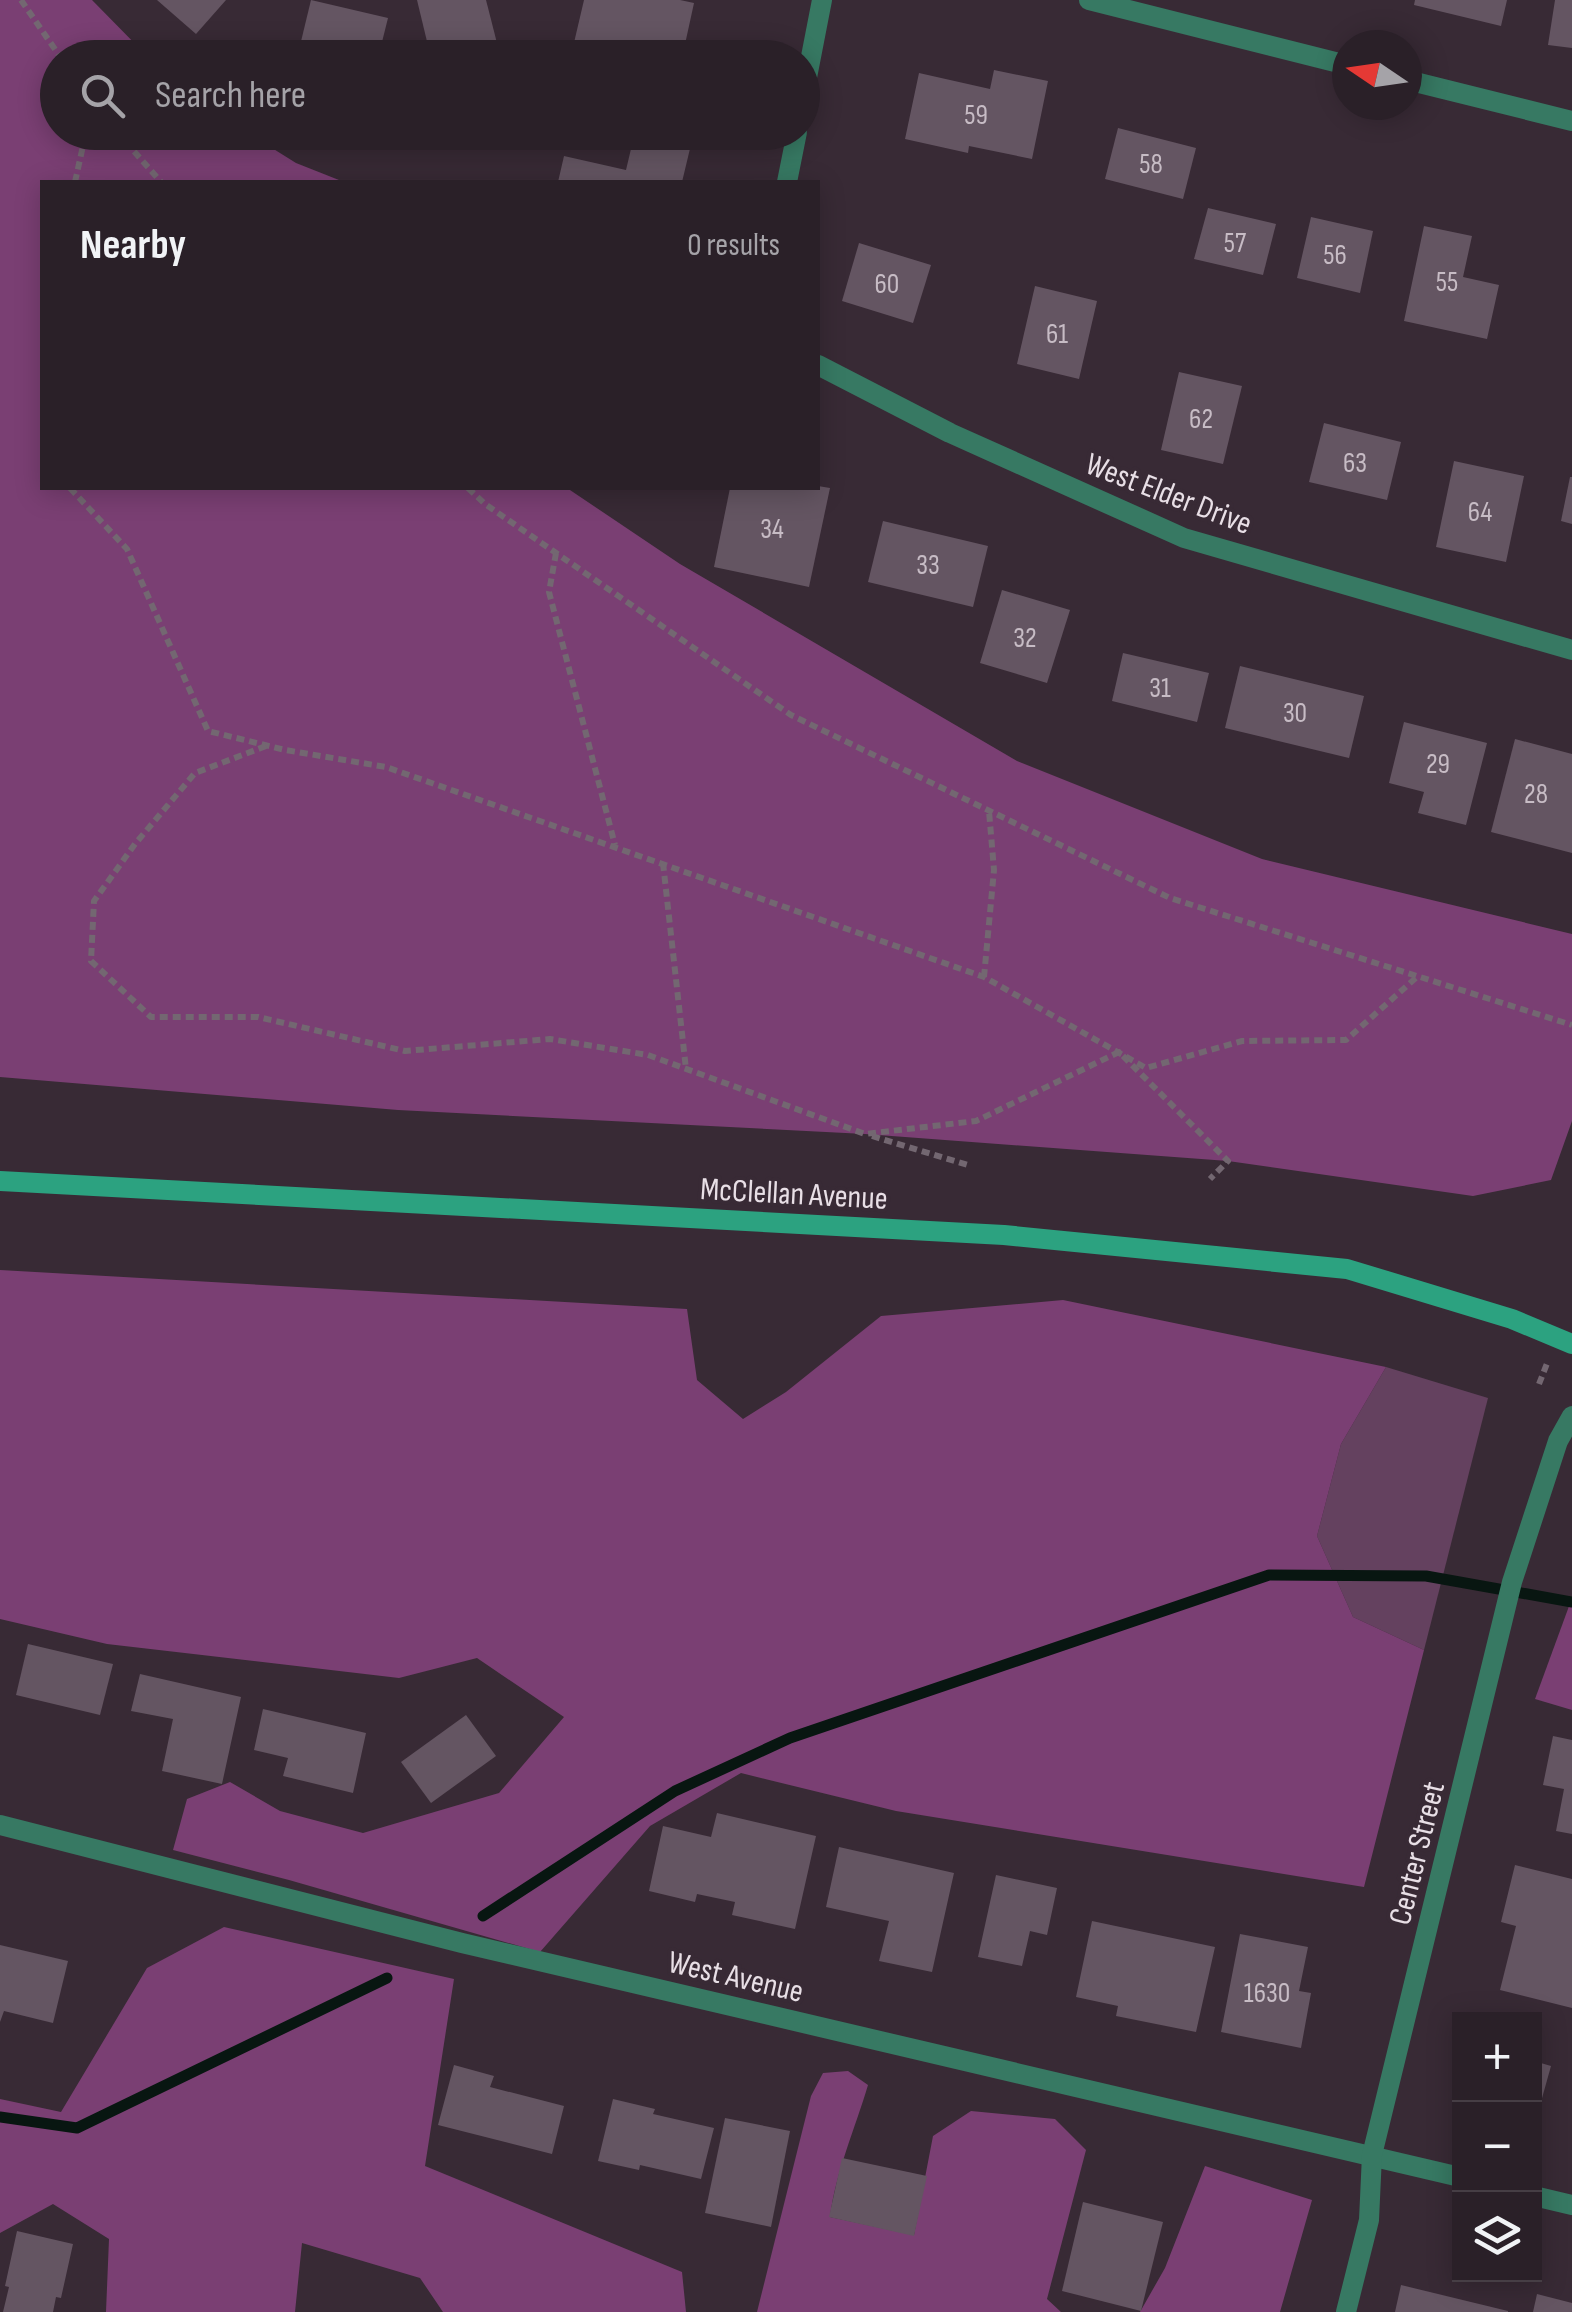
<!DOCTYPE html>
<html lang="en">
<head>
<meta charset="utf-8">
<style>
  body { margin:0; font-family:"Sofia Sans Condensed",sans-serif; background:#362d34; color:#f1f3f6 }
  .controls { position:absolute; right:30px; bottom:30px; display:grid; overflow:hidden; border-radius:0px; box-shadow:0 5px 25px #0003 }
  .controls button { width:90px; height:90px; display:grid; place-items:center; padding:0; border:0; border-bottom:2px solid #463e45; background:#2a2028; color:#f1f3f6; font:50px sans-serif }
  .compass { position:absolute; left:1332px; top:30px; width:90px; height:90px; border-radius:50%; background:#2a2028; box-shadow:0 5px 25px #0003; rotate:283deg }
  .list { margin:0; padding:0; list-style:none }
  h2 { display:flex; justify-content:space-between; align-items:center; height:130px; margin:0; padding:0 40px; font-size:42px }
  h2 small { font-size:32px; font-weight:400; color:#a5a3a8 }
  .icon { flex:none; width:55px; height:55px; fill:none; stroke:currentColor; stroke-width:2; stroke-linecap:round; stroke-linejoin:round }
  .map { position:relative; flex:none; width:1572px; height:2312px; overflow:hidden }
  .search { position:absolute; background:#2a2028; box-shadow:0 5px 25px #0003; left:40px; top:40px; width:780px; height:110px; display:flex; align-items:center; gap:25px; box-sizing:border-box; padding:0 35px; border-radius:55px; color:#a5a3a8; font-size:38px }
  .panel { position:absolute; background:#2a2028; box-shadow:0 5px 25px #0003; left:40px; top:180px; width:780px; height:310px; border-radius:0px }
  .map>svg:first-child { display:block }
  .green { fill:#64415f }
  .forest { fill:#7a3f73 }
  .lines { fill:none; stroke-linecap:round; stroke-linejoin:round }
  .stream { stroke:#081611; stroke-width:11 }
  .building { fill:#645562 }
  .path { stroke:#736771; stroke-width:6; stroke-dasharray:8 5; stroke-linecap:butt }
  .street { stroke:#377963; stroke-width:20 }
  .secondary { stroke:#2ca280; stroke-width:20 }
  .labels { text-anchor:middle; stroke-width:8; stroke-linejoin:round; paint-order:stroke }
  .number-label { font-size:28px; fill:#c7bcc5 }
  .street-label { font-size:32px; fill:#e8dfe6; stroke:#382a35 }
</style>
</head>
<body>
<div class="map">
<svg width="1572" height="2312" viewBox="0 0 1572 2312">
  <rect width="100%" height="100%" fill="#382a35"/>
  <path class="green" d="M1386 1367 1488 1398 1424 1650 1353 1617 1317 1536 1341 1444Z"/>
  <g class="forest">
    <path d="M0 0H92L148 57 58 58V132L248 133 296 163 344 182H42V488H567L680 564 1017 761 1262 859 1572 934V1121L1551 1180 1473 1196 1228 1161 865 1134 398 1110 0 1077Z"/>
    <path d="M0 1270 687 1309 697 1380 743 1419 786 1392 881 1316 1063 1300 1386 1367 1341 1444 1317 1536 1353 1617 1424 1650 1364 1887 896 1811 741 1773 650 1826 540 1952 289 1880 173 1850 187 1799 230 1782 280 1811 363 1833 499 1793 564 1717 477 1658 399 1678 107 1644 0 1619Z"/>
    <path d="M1572 1598V1710L1535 1699Z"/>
    <path d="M224 1927 454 1979 425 2166 682 2272 686 2312H443L420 2278 302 2243 295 2312H106L109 2239 53 2204 0 2233V2099L61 2112 147 1968Z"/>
    <path d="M848 2071 868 2085C855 2129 836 2171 830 2217L914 2235 933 2136 971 2111 1055 2119 1086 2150 1047 2299 1061 2312H757L811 2096 823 2073Z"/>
    <path d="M1205 2166 1312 2200 1280 2312H1140L1165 2268Z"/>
  </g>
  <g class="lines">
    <g class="stream">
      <path d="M483 1916 675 1791 790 1738 1269 1575 1426 1576 1572 1602"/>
      <path d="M0 2117 77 2128 387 1978"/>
    </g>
  </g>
  <g class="building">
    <path d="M157 0H226L196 34Z"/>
    <path d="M311 0 388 18 378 58H297Z"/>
    <path d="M417 0H486L498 47 456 58H431Z"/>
    <path d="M584 0H680L694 3 682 58H621L573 47Z"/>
    <path d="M1415 0H1507L1501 26 1414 5Z"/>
    <path d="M1555 0H1572V48L1548 45Z"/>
    <path d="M994 70 1048 81 1032 159 969 146 968 153 905 139 919 73 990 89Z"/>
    <path d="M1118 128 1196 148 1183 199 1105 179Z"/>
    <path d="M635 132H694L682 182H558L564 156 626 170Z"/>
    <path d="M1208 208 1276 224 1263 275 1194 259Z"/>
    <path d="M1311 217 1373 231 1360 293 1297 278Z"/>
    <path d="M1424 226 1472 236 1463 277 1499 285 1487 339 1404 321Z"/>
    <path d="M859 243 931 265 913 323 842 301Z"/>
    <path d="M1035 286 1097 301 1079 379 1017 364Z"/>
    <path d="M1179 372 1242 386 1223 464 1161 450Z"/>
    <path d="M1324 423 1401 442 1387 500 1309 482Z"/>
    <path d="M1454 461 1524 476 1506 562 1436 547Z"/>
    <path d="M1570 477H1572V524L1561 521Z"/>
    <path d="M818 486 830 488 809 587 714 567 730 488Z"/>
    <path d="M883 521 988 546 973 607 868 582Z"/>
    <path d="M1002 590 1070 610 1047 683 980 663Z"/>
    <path d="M1123 653 1209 673 1197 722 1112 701Z"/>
    <path d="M1240 666 1364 696 1349 758 1225 728Z"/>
    <path d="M1404 722 1487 743 1466 825 1418 813 1424 792 1389 783Z"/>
    <path d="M1515 739 1572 754V853L1491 832Z"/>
    <path d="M28 1644 113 1664 100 1715 16 1695Z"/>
    <path d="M140 1674 241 1697 222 1784 162 1771 173 1719 131 1711Z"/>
    <path d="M263 1709 366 1733 353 1793 283 1776 288 1758 254 1750Z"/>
    <path d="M466 1715 496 1756 431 1803 401 1762Z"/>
    <path d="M1553 1736 1572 1740V1834L1556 1831 1564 1789 1543 1785Z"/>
    <path d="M717 1813 816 1836 795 1929 732 1915 735 1902 697 1894 695 1902 649 1891 663 1826 711 1837Z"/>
    <path d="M839 1847 954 1873 932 1972 879 1961 889 1921 826 1907Z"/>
    <path d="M1515 1865 1572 1879V2008L1500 1990 1516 1926 1501 1922Z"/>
    <path d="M996 1875 1057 1888 1047 1935 1030 1931 1022 1966 978 1957Z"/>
    <path d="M1092 1921 1215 1947 1196 2032 1116 2016 1118 2006 1076 1997Z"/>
    <path d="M1240 1934 1308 1947 1299 1991 1311 1993 1301 2048 1221 2032Z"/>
    <path d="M0 1945 68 1961 53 2023 4 2011 0 2022Z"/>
    <path d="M1534 2061 1551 2066 1539 2109 1534 2108Z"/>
    <path d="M454 2065 494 2076 490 2087 564 2106 552 2154 438 2125Z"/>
    <path d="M613 2099 655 2109 653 2114 714 2128 701 2179 640 2165 639 2170 598 2161Z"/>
    <path d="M725 2118 790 2131 771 2227 705 2213Z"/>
    <path d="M842 2158 927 2176 914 2236 829 2217Z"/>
    <path d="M1083 2202 1163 2222 1141 2311 1062 2291Z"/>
    <path d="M17 2231 73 2244 61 2298 56 2297 53 2312H3L9 2287 5 2286Z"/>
    <path d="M1401 2285 1508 2311V2312H1395Z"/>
    <path d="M1537 2294 1572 2303V2312H1533Z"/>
  </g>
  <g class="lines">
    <g class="path">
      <path d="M21 0 61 58"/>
      <path d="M117 132 161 182"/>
      <path d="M75 182 86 132"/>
      <path d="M70 488 127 549 208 731 285 750 386 767 984 977 1146 1068 1242 1041 1346 1040 1418 976"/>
      <path d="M468 488 485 504 791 715 1170 898 1572 1025"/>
      <path d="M556 553 549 592 615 845"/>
      <path d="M266 746 195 773 135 844 94 901 91 961 151 1017H258L405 1051 550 1039 648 1055 865 1134 976 1121 1119 1052 1228 1161 1210 1179"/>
      <path d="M663 863 686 1069"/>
      <path d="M984 977 994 870 989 811"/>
      <path d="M872 1136 971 1166"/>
      <path d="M1539 1384 1548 1361"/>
    </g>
    <g class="street">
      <path d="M1089 0 1347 65"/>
      <path d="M1407 80 1572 121"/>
      <path d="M802 103 822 0"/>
      <path d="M787 182 797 132"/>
      <path d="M818 365 950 433 1184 538 1572 650"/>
      <path d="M0 1825 462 1943 1460 2177"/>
      <path d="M1534 2196 1572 2205"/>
      <path d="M1346 2312 1369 2220 1372 2155 1512 1582 1558 1441 1572 1416"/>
    </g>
    <path class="secondary" d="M0 1181 1004 1235 1347 1269 1512 1319 1572 1344"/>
  </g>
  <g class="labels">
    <g class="number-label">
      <text x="976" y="124">59</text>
      <text x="1151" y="173">58</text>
      <text x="1235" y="252">57</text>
      <text x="1335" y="264">56</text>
      <text x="1447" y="291">55</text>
      <text x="887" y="293">60</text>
      <text x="1057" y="343">61</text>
      <text x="1201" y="428">62</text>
      <text x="1355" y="472">63</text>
      <text x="1480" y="521">64</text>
      <text x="772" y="538">34</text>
      <text x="928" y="574">33</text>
      <text x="1025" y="647">32</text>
      <text x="1160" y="697">31</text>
      <text x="1295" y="722">30</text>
      <text x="1438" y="773">29</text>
      <text x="1536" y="803">28</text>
      <text x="1267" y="2002">1630</text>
    </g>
    <g class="street-label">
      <text transform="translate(1169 493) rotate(21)" y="11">West Elder Drive</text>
      <text transform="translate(794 1193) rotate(3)" y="11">McClellan Avenue</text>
      <text transform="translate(1416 1853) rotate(-76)" y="11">Center Street</text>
      <text transform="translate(736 1976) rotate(13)" y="11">West Avenue</text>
    </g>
  </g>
</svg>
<div class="controls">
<button>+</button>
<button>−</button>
<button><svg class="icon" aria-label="layers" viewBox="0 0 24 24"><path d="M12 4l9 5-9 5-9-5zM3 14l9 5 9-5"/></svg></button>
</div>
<svg class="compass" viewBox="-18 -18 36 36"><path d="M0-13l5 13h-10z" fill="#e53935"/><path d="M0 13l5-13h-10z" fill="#a5a3a8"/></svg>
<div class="search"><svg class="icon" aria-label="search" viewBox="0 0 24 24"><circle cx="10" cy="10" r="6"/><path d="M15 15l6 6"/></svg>Search here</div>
<section class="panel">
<h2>Nearby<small>0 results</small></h2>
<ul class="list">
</ul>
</section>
</div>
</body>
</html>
